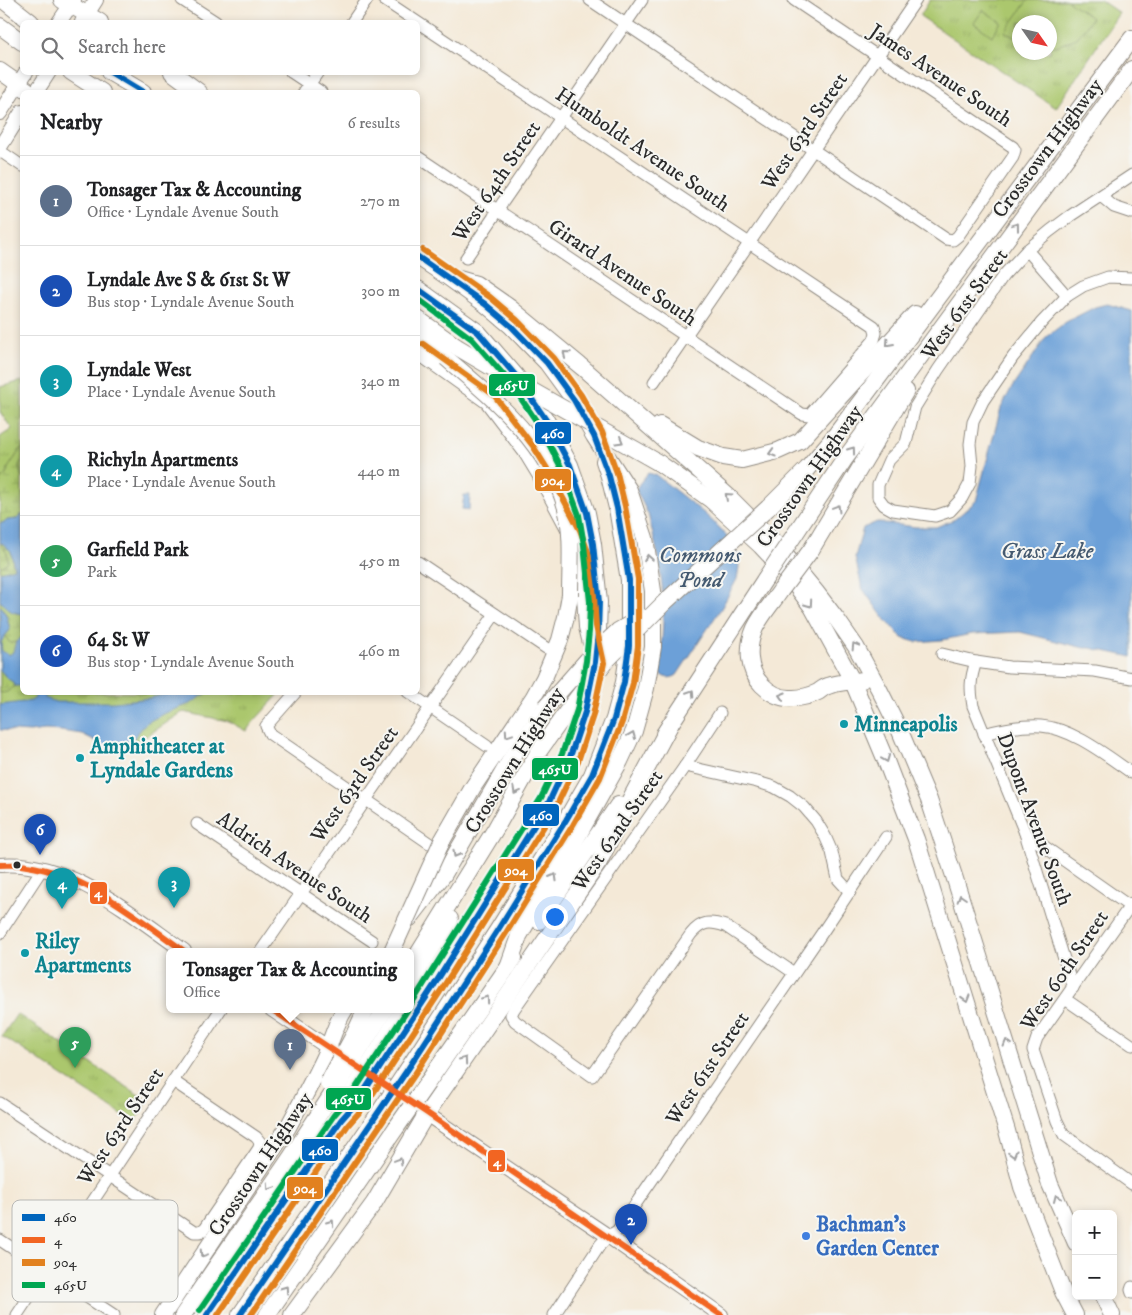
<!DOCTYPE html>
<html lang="en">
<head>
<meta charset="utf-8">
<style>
  body { margin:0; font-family:"IM FELL DW Pica",serif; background:#f6f6f6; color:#202124 }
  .controls { position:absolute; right:15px; bottom:15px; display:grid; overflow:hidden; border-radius:8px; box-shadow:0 2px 8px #0003 }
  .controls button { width:45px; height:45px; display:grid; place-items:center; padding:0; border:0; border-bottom:1px solid #e0e0e0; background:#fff; color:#202124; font:25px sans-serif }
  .compass { position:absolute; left:1012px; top:15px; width:45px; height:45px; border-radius:50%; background:#fff; box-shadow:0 2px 8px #0003; rotate:124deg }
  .you { position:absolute; left:554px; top:916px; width:18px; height:18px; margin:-12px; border:4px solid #fff; border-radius:50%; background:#1a73e8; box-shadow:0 0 0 8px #1a73e833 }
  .badge { display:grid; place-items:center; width:32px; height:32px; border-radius:50%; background:#7c3aed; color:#fff; font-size:16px; font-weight:700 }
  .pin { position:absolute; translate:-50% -41px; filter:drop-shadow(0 1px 2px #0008) }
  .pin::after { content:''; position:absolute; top:26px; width:18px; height:15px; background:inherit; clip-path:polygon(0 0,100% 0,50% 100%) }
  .popup { position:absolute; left:166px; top:948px; width:248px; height:65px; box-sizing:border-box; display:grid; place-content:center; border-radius:8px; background:#fff; filter:drop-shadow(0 1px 4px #0005); font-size:16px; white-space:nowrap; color:#757577 }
  .popup b { font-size:19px; color:#202124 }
  .popup::after { content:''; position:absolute; left:50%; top:100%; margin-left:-10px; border:10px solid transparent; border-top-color:#fff }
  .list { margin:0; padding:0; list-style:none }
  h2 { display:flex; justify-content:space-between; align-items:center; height:65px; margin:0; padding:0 20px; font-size:21px }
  h2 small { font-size:16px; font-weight:400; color:#757577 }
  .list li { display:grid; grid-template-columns:32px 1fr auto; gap:15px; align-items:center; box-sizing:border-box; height:90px; padding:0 20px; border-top:1px solid #e0e0e0 }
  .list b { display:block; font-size:19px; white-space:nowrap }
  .list p { margin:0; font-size:16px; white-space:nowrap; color:#757577 }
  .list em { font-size:16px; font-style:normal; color:#757577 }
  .icon { flex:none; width:28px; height:28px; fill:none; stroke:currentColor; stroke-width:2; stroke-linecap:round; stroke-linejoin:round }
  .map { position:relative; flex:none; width:1132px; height:1315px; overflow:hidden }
  .search { position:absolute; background:#fff; box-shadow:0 2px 8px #0003; left:20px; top:20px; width:400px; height:55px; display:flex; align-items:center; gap:12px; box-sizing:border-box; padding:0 18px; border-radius:8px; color:#757577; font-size:19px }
  .panel { position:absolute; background:#fff; box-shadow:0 2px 8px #0003; left:20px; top:90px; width:400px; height:605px; border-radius:8px }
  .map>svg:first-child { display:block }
  .grass { fill:url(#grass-tufts); stroke:#6b794c; fill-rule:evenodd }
  .wetland { fill:url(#wetland-marsh); stroke:#6b794c }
  .pitch { fill:#abc76d; stroke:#6b794c }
  .water { fill:#6ca0d8; stroke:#4c6682 }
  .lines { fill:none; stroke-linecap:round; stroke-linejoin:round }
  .minor-casing { stroke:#908a81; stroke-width:13 }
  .major-casing { stroke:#908a81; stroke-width:16 }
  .highway-casing { stroke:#908a81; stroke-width:18 }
  .minor { stroke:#fff; stroke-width:11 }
  .major { stroke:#fff; stroke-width:14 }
  .highway { stroke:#fff; stroke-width:16 }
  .highway-bridge-casing { stroke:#908a81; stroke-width:18; stroke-linecap:butt }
  .highway-bridge { stroke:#fff; stroke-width:16 }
  .bus-1-casing { stroke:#f6f6f2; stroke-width:10 }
  .bus-2-casing { stroke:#f6f6f2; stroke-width:10 }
  .bus-3-casing { stroke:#f6f6f2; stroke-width:10 }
  .bus-4-casing { stroke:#f6f6f2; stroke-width:10 }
  .bus-1 { stroke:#0065bd; stroke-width:6 }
  .bus-2 { stroke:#e2811f; stroke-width:6 }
  .bus-3 { stroke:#f26522; stroke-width:6 }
  .bus-4 { stroke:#00a651; stroke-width:6 }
  .oneway { stroke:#a0a0a0 }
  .culture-dot { fill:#0f9aa8; stroke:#f6f6f2; stroke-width:2 }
  .bus-dot { fill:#2b2b2b; stroke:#f6f6f2; stroke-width:2 }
  .shop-dot { fill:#3f7fe0; stroke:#f6f6f2; stroke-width:2 }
  .labels { text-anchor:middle; stroke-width:4; stroke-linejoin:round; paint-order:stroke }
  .street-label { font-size:21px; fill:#2b2b2b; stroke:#f6f6f2 }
  .culture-label { font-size:21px; font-weight:bold; fill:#0d838f; stroke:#f6f6f2; text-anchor:start }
  .shop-label { font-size:21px; font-weight:bold; fill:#366cbe; stroke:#f6f6f2; text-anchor:start }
  .water-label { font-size:22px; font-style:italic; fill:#455a70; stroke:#f6f6f2 }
  .key { fill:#f6f6f2; stroke:#b9b9b6; stroke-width:1 }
  .key-label { font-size:14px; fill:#2b2b2b }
  .line-badge { stroke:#f6f6f2; stroke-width:2 }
  .badge-label { font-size:14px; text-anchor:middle; font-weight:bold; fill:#fff }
</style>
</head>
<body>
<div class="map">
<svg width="1132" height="1315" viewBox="0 0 1132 1315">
  <defs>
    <pattern id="grass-tufts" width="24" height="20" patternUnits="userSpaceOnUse" patternTransform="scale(1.25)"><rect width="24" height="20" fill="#abc76d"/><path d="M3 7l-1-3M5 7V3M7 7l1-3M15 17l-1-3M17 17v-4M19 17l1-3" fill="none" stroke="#93ab5f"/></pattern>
    <pattern id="wetland-marsh" width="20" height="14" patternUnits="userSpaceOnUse" patternTransform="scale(1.25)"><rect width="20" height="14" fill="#abc76d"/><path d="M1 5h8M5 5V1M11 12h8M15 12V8" fill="none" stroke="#93ab5f"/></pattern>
  </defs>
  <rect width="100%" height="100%" fill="#f6f6f2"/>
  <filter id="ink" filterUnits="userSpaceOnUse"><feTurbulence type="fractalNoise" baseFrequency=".02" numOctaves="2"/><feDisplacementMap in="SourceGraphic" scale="10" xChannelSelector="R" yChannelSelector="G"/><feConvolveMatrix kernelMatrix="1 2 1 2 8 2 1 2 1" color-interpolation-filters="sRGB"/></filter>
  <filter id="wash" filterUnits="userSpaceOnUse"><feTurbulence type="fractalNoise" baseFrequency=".0096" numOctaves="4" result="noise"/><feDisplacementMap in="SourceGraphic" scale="20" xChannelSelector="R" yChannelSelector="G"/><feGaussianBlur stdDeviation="1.12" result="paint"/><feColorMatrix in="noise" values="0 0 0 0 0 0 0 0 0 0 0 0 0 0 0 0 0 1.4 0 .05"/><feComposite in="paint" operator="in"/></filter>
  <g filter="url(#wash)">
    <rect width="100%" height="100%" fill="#f4e9d7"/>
    <g class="grass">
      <path d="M930 0H1100L1119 13 1056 108 920 16ZM1020 22H1050V52H1020Z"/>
      <path d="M22 381V692L280 693 255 720 246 731 228 721 183 712 139 741 35 702 0 722V437L12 429 0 412V387Z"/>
      <path d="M17 1014 148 1101 134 1123 2 1036Z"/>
    </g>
    <g class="wetland">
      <path d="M22 447V459L19 466 22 481V514L17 519 8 520 0 524V480L7 473 8 468Z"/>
      <path d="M0 543H2L11 551 14 569 0 572V567C15 562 6 550 0 543Z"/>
      <path d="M0 601 12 612 22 614V637L16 642 10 643 5 636 10 630 7 617 2 607H0Z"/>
      <path d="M0 670C2 672 4 675 6 677 10 680 13 681 15 686L7 692 0 693Z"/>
    </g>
    <g class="pitch">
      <path d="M1028 0H1067L1092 18 1077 38 1057 46H1050V22H1020L1019 40 1005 32Z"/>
      <path d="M983 10 1001 22 992 36 974 23Z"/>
    </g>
    <g class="water">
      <path d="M1107 304 1132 311V657L1090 648H1084L1020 632 972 634 942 640 916 642 902 638 896 631 883 617 862 588 855 557 863 528 877 522 916 527H936L955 519 976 501 1001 408 1011 389 1046 337 1066 322 1095 307Z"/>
      <path d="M648 473 656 475 705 514 724 532 738 555 739 567 737 579 722 607 677 675C672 679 662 679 660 672L663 622 662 585 657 551 648 514 636 490 639 484Z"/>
      <path d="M464 495H470L469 510 462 509Z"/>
      <path d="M22 514V614L12 612 0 601V572L14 568 11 551 2 543H0V524L8 520 17 519Z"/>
      <path d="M0 607H2L7 617 10 630C3 639 0 639 2 651L9 655 13 652 16 642 22 637V686H15L14 683 7 678 0 670Z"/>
      <path d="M35 693H45V698L56 702H114L150 698 170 693H209L203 695 192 703 163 714 146 723 133 739 121 750 109 749 96 741 82 734 61 731 45 730 30 732 0 730V705L31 701 35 698Z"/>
    </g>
  </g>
  <g filter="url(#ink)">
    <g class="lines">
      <defs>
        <g id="minor">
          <path d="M182 0 216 22"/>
          <path d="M384 0 874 326 876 333 874 340 809 415 802 414 418 157"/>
          <path d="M590 0 946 239 953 240 958 236 1013 157 1015 150 1013 147 794 0"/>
          <path d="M352 22 367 0"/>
          <path d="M291 72 321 92"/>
          <path d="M304 92 318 72"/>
          <path d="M0 151 22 166"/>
          <path d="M1132 175 1070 216 1050 231 1027 250 1003 276 938 370 915 407 906 443 889 460 878 485V497L884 505 893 510 935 516 950 511 962 498 970 483 972 466 970 444 973 422 983 401 1013 357 1042 322 1067 296 1083 286 1108 277 1132 278"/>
          <path d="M1101 196 1114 207 1132 213"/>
          <path d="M1027 250 1067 296"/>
          <path d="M466 258 493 218 503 202 642 0"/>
          <path d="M654 382 916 0"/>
          <path d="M418 562 546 648"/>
          <path d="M942 654 976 662 1009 667 1095 671 1132 678"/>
          <path d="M976 662C970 679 970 689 973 706L1025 833 1073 988"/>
          <path d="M296 692 266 726 270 734 429 843"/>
          <path d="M408 692 487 746"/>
          <path d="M720 713 685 766 514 1009 511 1015 515 1021 592 1076 691 934C702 921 710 921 725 926L794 973"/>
          <path d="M984 734C1002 729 1022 725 1041 726 1072 728 1107 756 1132 773"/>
          <path d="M685 766 757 782 774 787 790 796 804 807 816 821 825 836 832 852 838 879 850 892"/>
          <path d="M197 824 372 941"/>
          <path d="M1025 833 1132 908"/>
          <path d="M1132 903 1037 1038 1033 1050 1057 1121 1064 1135 1132 1184"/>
          <path d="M0 933 42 869"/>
          <path d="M261 951 495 614"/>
          <path d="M1065 999 1132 1045"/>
          <path d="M0 1103 194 1232H200L204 1229 259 1148 260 1142 256 1137 173 1081"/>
          <path d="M0 1240 114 1315"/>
          <path d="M1132 1287 1131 1290 1132 1293"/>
          <path d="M17 1315 221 1009"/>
          <path d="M554 1315 600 1245 608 1236 617 1231 822 933 886 837"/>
        </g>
        <g id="major">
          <path d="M59 22 74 0"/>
          <path d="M82 22 96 0"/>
          <path d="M36 92 49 72"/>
          <path d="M0 113 26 72"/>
          <path d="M0 147 22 112"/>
          <path d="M0 865C68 859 132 915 184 951"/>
          <path d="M271 1009 336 1053"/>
          <path d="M364 1072 608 1236 721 1315"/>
        </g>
        <g id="highway">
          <path d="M3 0 31 22"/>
          <path d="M62 0 100 22"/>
          <path d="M0 26 22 42"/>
          <path d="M0 71 30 92"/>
          <path d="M71 72 102 92"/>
          <path d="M109 72 143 92"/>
          <path d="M172 72 199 92"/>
          <path d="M418 257 445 275 485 304 511 326 547 363 574 400 594 436 629 490 645 538 653 591V647L646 688 634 731 620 761 575 841 519 936 508 967"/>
          <path d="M445 275 476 284 509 307 583 368 729 497 777 545 816 592 838 621 856 647 879 689 900 731 929 800 955 879 1050 1184 1076 1243"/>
          <path d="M418 319 457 347"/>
          <path d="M418 335 446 358"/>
          <path d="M418 351 488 401 526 451 540 474 572 534 579 554 585 597 587 627 591 643"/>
          <path d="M660 425 698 448 723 457 742 460 778 451 800 441 915 314"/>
          <path d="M659 463 711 500 761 546 788 575 812 607 853 682 886 761 916 839 1007 1131 1022 1187 1063 1292 1075 1315"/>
          <path d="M768 508 807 469 837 433 1132 38"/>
          <path d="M795 534 844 460 1132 69"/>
          <path d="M811 550 906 391"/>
          <path d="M781 590C773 602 762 614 755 628 747 646 747 670 762 685 770 693 781 699 793 698 802 698 810 696 818 692 821 690 824 687 828 686 838 682 851 682 862 680"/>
          <path d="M664 734 765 579"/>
          <path d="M442 841 473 787 533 698 544 678 560 640 566 617 570 595"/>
          <path d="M410 918 444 874 512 757 545 708"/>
          <path d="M539 921 618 805"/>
          <path d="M410 967 496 828 539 751 571 706"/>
          <path d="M410 996 432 956 450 919"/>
          <path d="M355 1033 366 1009"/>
          <path d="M366 1040 385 1009"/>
          <path d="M379 1049 403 1009"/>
          <path d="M388 1055 478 917 549 802 570 757 585 712 595 662 598 632 599 602 593 544 587 513 570 465 546 420 516 376 478 332 418 289"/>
          <path d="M408 1069 499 928 566 820 592 775 614 719 624 682 629 646V580L617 508 609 476 604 461"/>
          <path d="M428 1082 514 958"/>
          <path d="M1103 1296 1112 1315"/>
          <path d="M163 1315 288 1127C302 1101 316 1075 328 1048 333 1035 337 1021 345 1009"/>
          <path d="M183 1315 291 1157 336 1088"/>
          <path d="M207 1315 341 1120 357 1102"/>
          <path d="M240 1315 377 1116"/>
          <path d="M267 1315 396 1128"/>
          <path d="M292 1315 374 1203 427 1113 599 862 632 796 670 725"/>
        </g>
      </defs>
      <use href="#minor" class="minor-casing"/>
      <use href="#major" class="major-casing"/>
      <use href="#highway" class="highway-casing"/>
      <use href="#minor" class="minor"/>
      <use href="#major" class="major"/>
      <use href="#highway" class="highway"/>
      <defs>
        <g id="highway-bridge">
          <path d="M457 347 513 380 659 463"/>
          <path d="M446 358C495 400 548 443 566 508 573 534 570 568 570 595"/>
          <path d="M765 579 795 534"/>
          <path d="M781 590 811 550"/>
          <path d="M571 706 605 662 665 602 768 508"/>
          <path d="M545 708 588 659 618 631 642 617"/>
          <path d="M392 951 442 841"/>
          <path d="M328 1083 355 1033"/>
          <path d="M337 1087 366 1040"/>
          <path d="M367 1087 388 1055"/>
          <path d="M349 1097 379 1049"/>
          <path d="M377 1116 408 1069"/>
          <path d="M396 1128 428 1082"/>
        </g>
      </defs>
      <use href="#highway-bridge" class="highway-bridge-casing"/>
      <use href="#highway-bridge" class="highway-bridge"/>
      <defs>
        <g id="bus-1">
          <path d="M110 72 143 92"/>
          <path d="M207 1315 341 1120 357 1102 433 987 549 802 570 757 585 712 595 662 598 632 599 602 593 544 587 513 570 465 546 420 516 376 478 332 418 289"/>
          <path d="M240 1315 408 1069 499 928 566 820 592 775 614 719 624 682 629 646V580L617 508 609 476 594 436 574 400 547 363 511 326 485 304 418 257"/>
        </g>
        <g id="bus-2">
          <path d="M218 1315 348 1125 364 1107 440 992 556 807 578 761 593 715 604 663 596 626 594 596 588 552 580 530 548 470 533 446 494 395 423 344"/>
          <path d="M251 1315 415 1074 506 933 573 825 600 778 622 722 633 683 638 646V579L625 506 617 473 602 432 581 395 554 358 517 320 490 297 423 250"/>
        </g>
        <g id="bus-3">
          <path d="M0 865C9 865 18 864 27 866 87 875 136 917 184 951"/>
          <path d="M271 1009 427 1113 721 1315"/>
        </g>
        <g id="bus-4">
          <path d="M410 1006 541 798 562 754 577 710 586 661 589 631 590 602 584 545 579 515 562 469 539 425 509 381 472 339 418 299"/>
          <path d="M200 1310 334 1115 350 1097 408 1009"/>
        </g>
      </defs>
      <use href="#bus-1" class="bus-1-casing"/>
      <use href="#bus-2" class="bus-2-casing"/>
      <use href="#bus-3" class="bus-3-casing"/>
      <use href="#bus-4" class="bus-4-casing"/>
      <use href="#bus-1" class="bus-1"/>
      <use href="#bus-2" class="bus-2"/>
      <use href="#bus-3" class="bus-3"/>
      <use href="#bus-4" class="bus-4"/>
    </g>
    <defs><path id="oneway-chevron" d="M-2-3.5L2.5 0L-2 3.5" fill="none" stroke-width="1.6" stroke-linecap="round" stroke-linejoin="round" transform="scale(1.25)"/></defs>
    <g class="oneway">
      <use href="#oneway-chevron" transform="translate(1016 226) rotate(-53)"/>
      <use href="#oneway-chevron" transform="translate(889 343) rotate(132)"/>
      <use href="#oneway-chevron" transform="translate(566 354) rotate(-140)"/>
      <use href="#oneway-chevron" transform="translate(620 441) rotate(30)"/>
      <use href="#oneway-chevron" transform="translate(852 450) rotate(-54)"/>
      <use href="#oneway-chevron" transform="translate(772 453) rotate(164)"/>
      <use href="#oneway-chevron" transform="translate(728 496) rotate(-138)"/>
      <use href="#oneway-chevron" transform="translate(837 508) rotate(-59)"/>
      <use href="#oneway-chevron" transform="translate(648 558) rotate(-99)"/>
      <use href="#oneway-chevron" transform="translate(809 604) rotate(55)"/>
      <use href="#oneway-chevron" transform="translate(855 646) rotate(-122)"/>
      <use href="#oneway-chevron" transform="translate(691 693) rotate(-57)"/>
      <use href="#oneway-chevron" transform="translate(782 696) rotate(-163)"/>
      <use href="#oneway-chevron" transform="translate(508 734) rotate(124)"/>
      <use href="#oneway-chevron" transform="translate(632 735) rotate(-68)"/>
      <use href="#oneway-chevron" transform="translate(886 759) rotate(68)"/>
      <use href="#oneway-chevron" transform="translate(516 791) rotate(119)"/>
      <use href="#oneway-chevron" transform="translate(456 854) rotate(120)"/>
      <use href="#oneway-chevron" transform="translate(554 877) rotate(-60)"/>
      <use href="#oneway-chevron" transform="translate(961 898) rotate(-108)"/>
      <use href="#oneway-chevron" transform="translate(486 999) rotate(-55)"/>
      <use href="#oneway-chevron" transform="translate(966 999) rotate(73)"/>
      <use href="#oneway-chevron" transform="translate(1007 1043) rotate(-107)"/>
      <use href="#oneway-chevron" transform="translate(464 1060) rotate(-55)"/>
      <use href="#oneway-chevron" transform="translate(1013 1154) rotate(75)"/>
      <use href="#oneway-chevron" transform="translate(399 1161) rotate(-59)"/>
      <use href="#oneway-chevron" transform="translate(270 1187) rotate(124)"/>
      <use href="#oneway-chevron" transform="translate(1057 1198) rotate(-113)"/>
      <use href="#oneway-chevron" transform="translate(331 1223) rotate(-55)"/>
      <use href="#oneway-chevron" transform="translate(203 1254) rotate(124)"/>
      <use href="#oneway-chevron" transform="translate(285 1289) rotate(-55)"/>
    </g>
  </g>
  <g class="culture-dot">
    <circle cx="844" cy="724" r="5"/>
    <circle cx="80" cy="758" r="5"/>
    <circle cx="25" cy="953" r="5"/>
  </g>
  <circle class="bus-dot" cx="17" cy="865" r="4.5"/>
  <circle class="shop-dot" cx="806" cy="1236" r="5"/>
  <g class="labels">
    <g class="street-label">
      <text transform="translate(941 75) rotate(34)" y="7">James Avenue South</text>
      <text transform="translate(804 131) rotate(-56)" y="7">West 63rd Street</text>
      <text transform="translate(1047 148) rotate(-53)" y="7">Crosstown Highway</text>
      <text transform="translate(643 149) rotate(34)" y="7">Humboldt Avenue South</text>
      <text transform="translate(496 181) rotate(-56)" y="7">West 64th Street</text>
      <text transform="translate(623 272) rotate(34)" y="7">Girard Avenue South</text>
      <text transform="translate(964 304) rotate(-54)" y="7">West 61st Street</text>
      <text transform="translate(809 476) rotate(-55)" y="7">Crosstown Highway</text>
      <text transform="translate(514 760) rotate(-58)" y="7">Crosstown Highway</text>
      <text transform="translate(354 784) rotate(-55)" y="7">West 63rd Street</text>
      <text transform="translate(1035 819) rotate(70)" y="7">Dupont Avenue South</text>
      <text transform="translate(617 830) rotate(-55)" y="7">West 62nd Street</text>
      <text transform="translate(295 867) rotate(34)" y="7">Aldrich Avenue South</text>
      <text transform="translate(1064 970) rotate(-56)" y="7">West 60th Street</text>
      <text transform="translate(707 1068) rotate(-56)" y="7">West 61st Street</text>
      <text transform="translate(120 1126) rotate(-56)" y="7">West 63rd Street</text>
      <text transform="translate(260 1164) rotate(-56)" y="7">Crosstown Highway</text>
    </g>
    <g class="culture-label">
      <text x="854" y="731">Minneapolis</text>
      <text x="90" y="753">Amphitheater at<tspan x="90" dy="24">Lyndale Gardens</tspan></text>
      <text x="35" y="948">Riley<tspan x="35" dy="24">Apartments</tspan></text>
    </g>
    <g class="shop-label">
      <text x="816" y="1231">Bachman's<tspan x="816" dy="24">Garden Center</tspan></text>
    </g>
    <g class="water-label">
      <text x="1047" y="558">Grass Lake</text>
      <text x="700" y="562">Commons<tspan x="700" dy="25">Pond</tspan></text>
    </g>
  </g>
  <rect x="12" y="1200" width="166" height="102" rx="8" class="key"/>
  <rect x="22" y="1214" width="23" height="7" fill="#0065bd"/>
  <rect x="22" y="1237" width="23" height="6" fill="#f26522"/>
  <rect x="22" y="1259" width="23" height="7" fill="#e2811f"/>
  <rect x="22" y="1282" width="23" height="6" fill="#00a651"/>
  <g class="key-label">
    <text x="54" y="1222">460</text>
    <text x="54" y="1245">4</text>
    <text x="54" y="1267">904</text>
    <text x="54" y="1290">465U</text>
  </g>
  <g class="line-badge">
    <rect x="488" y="373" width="48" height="24" rx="5" fill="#00a651"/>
    <rect x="534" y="421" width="38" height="24" rx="5" fill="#0065bd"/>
    <rect x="534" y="468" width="38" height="24" rx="5" fill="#e2811f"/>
    <rect x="531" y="757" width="48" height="24" rx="5" fill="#00a651"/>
    <rect x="522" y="803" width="38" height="24" rx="5" fill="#0065bd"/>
    <rect x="497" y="858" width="38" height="24" rx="5" fill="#e2811f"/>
    <rect x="89" y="881" width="19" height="24" rx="5" fill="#f26522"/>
    <rect x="325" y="1087" width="47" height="24" rx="5" fill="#00a651"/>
    <rect x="301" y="1138" width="38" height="24" rx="5" fill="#0065bd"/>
    <rect x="487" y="1149" width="19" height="24" rx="5" fill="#f26522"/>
    <rect x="286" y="1176" width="38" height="24" rx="5" fill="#e2811f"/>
  </g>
  <g class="badge-label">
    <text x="512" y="390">465U</text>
    <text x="553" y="438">460</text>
    <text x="553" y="485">904</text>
    <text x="555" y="774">465U</text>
    <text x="541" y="820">460</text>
    <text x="516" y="875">904</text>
    <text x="98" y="897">4</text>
    <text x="348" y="1104">465U</text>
    <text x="320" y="1155">460</text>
    <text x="497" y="1166">4</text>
    <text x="305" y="1193">904</text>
  </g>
</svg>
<div class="controls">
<button>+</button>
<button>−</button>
</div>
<svg class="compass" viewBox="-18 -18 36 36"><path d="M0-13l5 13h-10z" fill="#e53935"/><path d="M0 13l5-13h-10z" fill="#757577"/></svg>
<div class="you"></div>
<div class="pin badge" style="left:290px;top:1070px;background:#5c6f8a">1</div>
<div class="popup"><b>Tonsager Tax &amp; Accounting</b>Office</div>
<div class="pin badge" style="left:631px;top:1245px;background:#1a4fb4">2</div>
<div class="pin badge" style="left:174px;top:908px;background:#0f9aa8">3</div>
<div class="pin badge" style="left:62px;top:909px;background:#0f9aa8">4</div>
<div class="pin badge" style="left:75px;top:1068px;background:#2e9e5b">5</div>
<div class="pin badge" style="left:40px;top:855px;background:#1a4fb4">6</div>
<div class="search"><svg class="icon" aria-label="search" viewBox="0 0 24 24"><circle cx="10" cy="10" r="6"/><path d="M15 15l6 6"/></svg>Search here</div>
<section class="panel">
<h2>Nearby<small>6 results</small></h2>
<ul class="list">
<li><span class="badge" style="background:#5c6f8a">1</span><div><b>Tonsager Tax &amp; Accounting</b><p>Office · Lyndale Avenue South</p></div><em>270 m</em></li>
<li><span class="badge" style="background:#1a4fb4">2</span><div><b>Lyndale Ave S &amp; 61st St W</b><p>Bus stop · Lyndale Avenue South</p></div><em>300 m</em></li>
<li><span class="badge" style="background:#0f9aa8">3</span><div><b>Lyndale West</b><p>Place · Lyndale Avenue South</p></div><em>340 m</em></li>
<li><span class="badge" style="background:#0f9aa8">4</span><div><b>Richyln Apartments</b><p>Place · Lyndale Avenue South</p></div><em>440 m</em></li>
<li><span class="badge" style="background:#2e9e5b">5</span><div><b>Garfield Park</b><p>Park</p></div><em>450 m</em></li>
<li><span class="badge" style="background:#1a4fb4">6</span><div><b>64 St W</b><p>Bus stop · Lyndale Avenue South</p></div><em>460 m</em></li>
</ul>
</section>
</div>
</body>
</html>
